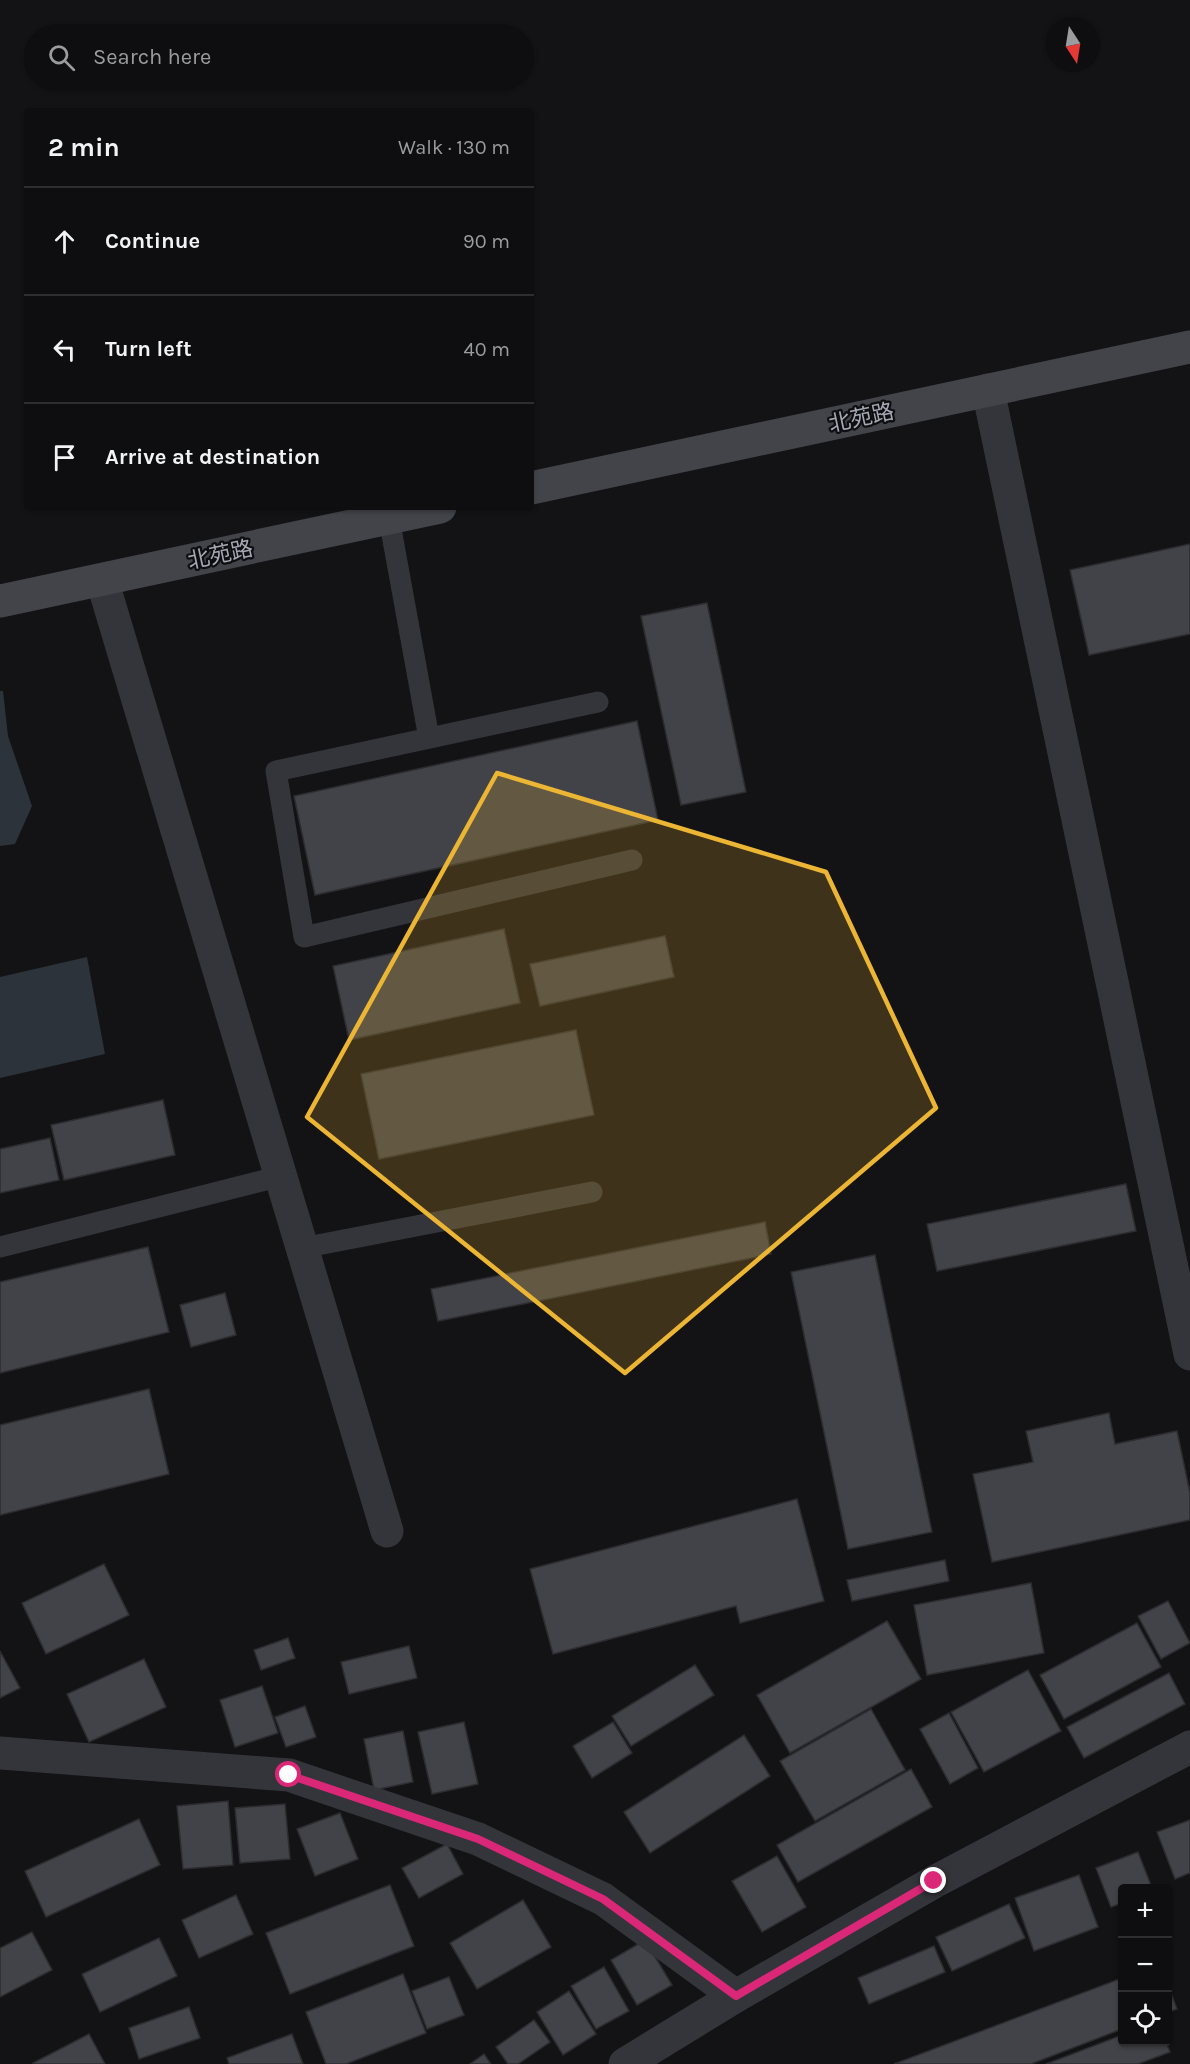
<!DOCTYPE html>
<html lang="en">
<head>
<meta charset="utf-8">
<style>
  body { margin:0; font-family:Karla,"Noto Sans SC",sans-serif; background:#171719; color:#f1f3f6 }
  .controls { position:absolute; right:18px; bottom:18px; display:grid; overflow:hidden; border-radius:6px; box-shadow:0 2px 4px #0004 }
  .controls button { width:54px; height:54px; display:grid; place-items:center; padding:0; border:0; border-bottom:2px solid #2e2e30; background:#0e0e10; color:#f1f3f6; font:30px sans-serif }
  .compass { position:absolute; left:1046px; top:18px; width:54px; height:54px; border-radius:50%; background:#0e0e10; box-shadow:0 2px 4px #0004; rotate:168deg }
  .stop { position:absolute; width:18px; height:18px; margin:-14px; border:4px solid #db2777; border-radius:50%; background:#fff }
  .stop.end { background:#db2777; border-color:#fff; box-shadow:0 2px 6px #0008 }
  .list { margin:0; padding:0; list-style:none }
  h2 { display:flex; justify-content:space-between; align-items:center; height:78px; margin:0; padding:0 24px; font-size:26px }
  h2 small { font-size:20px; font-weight:400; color:#9b9c9f }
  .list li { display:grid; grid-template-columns:39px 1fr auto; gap:18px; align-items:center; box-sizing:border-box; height:108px; padding:0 24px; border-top:2px solid #2e2e30 }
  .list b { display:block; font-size:22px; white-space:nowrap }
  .list em { font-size:20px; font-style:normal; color:#9b9c9f }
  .icon { flex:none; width:33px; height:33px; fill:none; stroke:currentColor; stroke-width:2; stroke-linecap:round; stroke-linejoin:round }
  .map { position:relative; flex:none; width:1190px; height:2064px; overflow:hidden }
  .search { position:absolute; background:#0e0e10; box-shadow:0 2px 4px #0004; left:24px; top:24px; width:510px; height:66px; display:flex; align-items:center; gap:15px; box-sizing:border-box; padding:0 21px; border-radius:33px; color:#9b9c9f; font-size:22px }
  .panel { position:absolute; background:#0e0e10; box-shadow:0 2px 4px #0004; left:24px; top:108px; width:510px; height:402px; border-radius:6px }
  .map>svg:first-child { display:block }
  .water { fill:#2c333a }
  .building { fill:#424348; stroke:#2d2d31; stroke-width:1.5 }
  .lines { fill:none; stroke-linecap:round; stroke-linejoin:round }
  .lane { stroke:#34353a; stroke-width:21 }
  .street { stroke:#34353a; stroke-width:33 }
  .secondary { stroke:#42444a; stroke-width:33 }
  .route { stroke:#db2777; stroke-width:8 }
  .marked { fill:#ecb634; fill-opacity:0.2; stroke:#ecb634; stroke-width:4.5; stroke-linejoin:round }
  .labels { text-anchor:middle; stroke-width:4.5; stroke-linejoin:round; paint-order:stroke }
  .street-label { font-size:22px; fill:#a5a9b5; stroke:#0e0e10 }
</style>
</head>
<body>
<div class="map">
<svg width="1190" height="2064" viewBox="0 0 1190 2064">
  <rect width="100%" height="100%" fill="#131315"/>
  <g class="water">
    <path d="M0 691H3L8 736 32 806 15 844 0 846Z"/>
    <path d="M87 957 105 1054 0 1078V977Z"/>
  </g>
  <g class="building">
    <path d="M1190 544V634L1089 655 1070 570Z"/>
    <path d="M707 603 746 792 681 805 641 616Z"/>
    <path d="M637 721 658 820 315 895 294 796Z"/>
    <path d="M504 929 520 1003 349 1040 333 966Z"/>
    <path d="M665 936 674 977 540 1006 530 964Z"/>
    <path d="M576 1030 594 1115 379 1159 361 1074Z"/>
    <path d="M163 1100 175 1155 64 1180 51 1125Z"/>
    <path d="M50 1138 59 1180 0 1193V1149Z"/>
    <path d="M1126 1184 1136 1231 937 1271 927 1224Z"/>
    <path d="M765 1222 771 1254 438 1321 431 1289Z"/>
    <path d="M148 1247 169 1332 0 1373V1282Z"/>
    <path d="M875 1255 932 1532 848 1549 791 1272Z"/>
    <path d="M225 1293 236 1335 191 1347 180 1305Z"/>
    <path d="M149 1389 169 1474 0 1515V1425Z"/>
    <path d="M1109 1413 1115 1444 1177 1431 1190 1493V1520L992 1562 973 1474 1033 1462 1026 1431Z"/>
    <path d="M797 1499 824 1601 740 1623 736 1606 553 1654 530 1569Z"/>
    <path d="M945 1560 949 1581 852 1601 847 1580Z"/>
    <path d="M104 1564 129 1615 46 1654 22 1603Z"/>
    <path d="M1031 1583 1044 1653 927 1675 914 1605Z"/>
    <path d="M1168 1601 1190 1643 1161 1659 1138 1616Z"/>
    <path d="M887 1621 921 1679 790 1753 757 1695Z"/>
    <path d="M1137 1623 1161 1667 1064 1719 1040 1675Z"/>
    <path d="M288 1638 295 1658 261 1670 254 1650Z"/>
    <path d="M409 1646 417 1678 349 1694 341 1662Z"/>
    <path d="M0 1651 20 1688 0 1698Z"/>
    <path d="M144 1659 166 1707 89 1742 67 1694Z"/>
    <path d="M695 1665 714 1695 631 1746 612 1716Z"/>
    <path d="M1028 1670 1061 1731 984 1772 951 1712Z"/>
    <path d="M1169 1673 1185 1704 1084 1758 1067 1727Z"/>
    <path d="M262 1686 278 1733 235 1747 220 1700Z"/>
    <path d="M305 1706 316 1737 286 1747 275 1717Z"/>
    <path d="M871 1709 905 1770 815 1821 780 1761Z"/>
    <path d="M949 1713 978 1768 950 1784 920 1729Z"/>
    <path d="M464 1722 478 1784 432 1794 418 1732Z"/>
    <path d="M613 1722 632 1753 592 1778 573 1746Z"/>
    <path d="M403 1731 413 1782 374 1790 364 1739Z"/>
    <path d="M744 1735 770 1776 650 1853 624 1812Z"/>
    <path d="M911 1769 932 1807 798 1882 777 1845Z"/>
    <path d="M228 1801 233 1865 183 1869 177 1806Z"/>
    <path d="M285 1804 290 1859 240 1863 235 1808Z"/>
    <path d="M340 1813 358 1859 315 1876 297 1829Z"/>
    <path d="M139 1819 160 1865 46 1917 25 1871Z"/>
    <path d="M1190 1820V1873L1175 1879 1157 1832Z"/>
    <path d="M447 1844 463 1874 419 1898 402 1868Z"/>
    <path d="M1138 1852 1152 1888H1122V1903L1111 1907 1096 1868Z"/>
    <path d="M777 1856 806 1907 762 1932 732 1881Z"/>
    <path d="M1079 1875 1098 1927 1034 1951 1015 1898Z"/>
    <path d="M390 1885 414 1946 290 1994 266 1933Z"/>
    <path d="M236 1895 253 1934 199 1958 182 1920Z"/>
    <path d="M523 1900 551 1947 477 1989 450 1943Z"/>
    <path d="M1009 1904 1025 1938 952 1971 936 1937Z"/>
    <path d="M32 1932 52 1970 0 1997V1948Z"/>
    <path d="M159 1938 177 1976 100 2012 82 1974Z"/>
    <path d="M645 1940 672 1985 637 2005 611 1960Z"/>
    <path d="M934 1946 945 1972 869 2004 858 1978Z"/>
    <path d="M604 1967 629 2011 596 2029 571 1986Z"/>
    <path d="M403 1974 426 2033 346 2064H326L306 2012Z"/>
    <path d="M449 1977 464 2015 427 2029 412 1991Z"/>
    <path d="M1122 1978V2029L1031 2064H894Z"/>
    <path d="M1168 1985 1177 2009 1168 2012Z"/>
    <path d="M569 1991 596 2034 563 2055 537 2012Z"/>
    <path d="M189 2007 200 2038 139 2059 129 2028Z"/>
    <path d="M534 2020 550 2042 518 2064H508L496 2047Z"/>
    <path d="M89 2034 105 2064H33V2063Z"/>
    <path d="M292 2034 303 2064H229L227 2058Z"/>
    <path d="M1122 2035V2042H1166L1170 2052 1138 2064H1046Z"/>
    <path d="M484 2054 491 2064H470Z"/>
  </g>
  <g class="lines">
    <g class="lane">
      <path d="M389 518 429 738"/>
      <path d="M598 702 276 771 304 937 632 860"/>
      <path d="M0 1247 281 1176"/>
      <path d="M302 1248 592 1192"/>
    </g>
    <g class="street">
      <path d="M988 390 1190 1354"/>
      <path d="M102 580 387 1531"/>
      <path d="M0 1753 289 1775 478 1839 603 1899 736 1996"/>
      <path d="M625 2064 736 1996 934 1882 1190 1747"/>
    </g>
    <g class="secondary">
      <path d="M531 488 1190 347"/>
      <path d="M0 601 440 507"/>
    </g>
  </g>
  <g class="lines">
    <path class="route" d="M289 1775 478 1839 603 1899 736 1996 934 1881"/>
  </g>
  <path class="marked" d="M497 773 826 872 936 1108 625 1373 307 1117Z"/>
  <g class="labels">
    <g class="street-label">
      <text transform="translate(861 417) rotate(-12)" y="8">北苑路</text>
      <text transform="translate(220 554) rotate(-12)" y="8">北苑路</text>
    </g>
  </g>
</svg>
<div class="controls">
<button>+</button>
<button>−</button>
<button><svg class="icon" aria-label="locate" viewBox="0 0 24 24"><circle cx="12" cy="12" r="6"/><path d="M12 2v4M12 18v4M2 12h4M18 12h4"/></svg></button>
</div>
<svg class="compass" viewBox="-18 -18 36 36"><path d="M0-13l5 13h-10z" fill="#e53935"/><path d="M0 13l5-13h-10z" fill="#9b9c9f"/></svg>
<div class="stop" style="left:289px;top:1775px"></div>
<div class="stop end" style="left:934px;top:1881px"></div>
<div class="search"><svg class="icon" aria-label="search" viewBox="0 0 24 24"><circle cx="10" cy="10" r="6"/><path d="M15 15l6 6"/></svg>Search here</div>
<section class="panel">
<h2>2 min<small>Walk · 130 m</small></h2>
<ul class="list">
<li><svg class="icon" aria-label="ahead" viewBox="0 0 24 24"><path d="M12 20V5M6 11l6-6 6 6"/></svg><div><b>Continue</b></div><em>90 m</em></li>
<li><svg class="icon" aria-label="left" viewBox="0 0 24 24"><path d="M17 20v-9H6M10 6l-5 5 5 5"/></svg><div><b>Turn left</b></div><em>40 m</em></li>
<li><svg class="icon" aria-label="arrive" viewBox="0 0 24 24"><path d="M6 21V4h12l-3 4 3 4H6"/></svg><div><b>Arrive at destination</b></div></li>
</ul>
</section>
</div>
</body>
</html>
